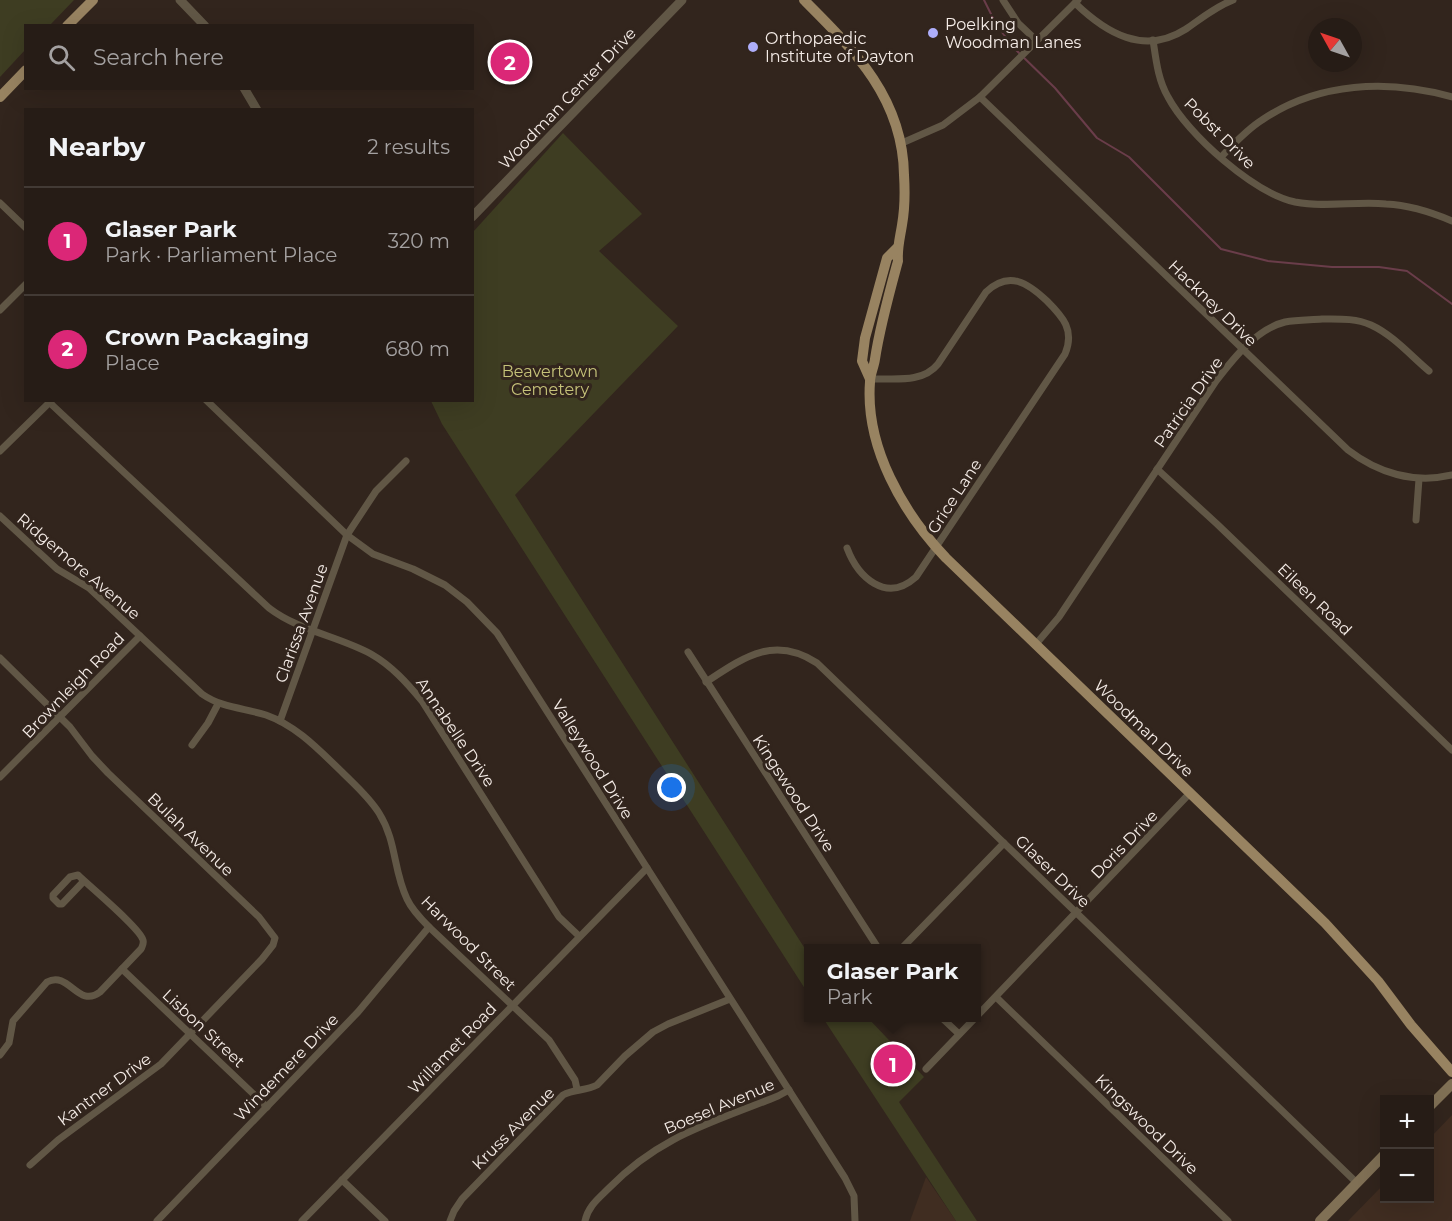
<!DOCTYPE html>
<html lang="en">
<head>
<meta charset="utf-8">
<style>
  body { margin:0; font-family:Montserrat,sans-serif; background:#2e251f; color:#f1f3f6 }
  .controls { position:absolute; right:18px; bottom:18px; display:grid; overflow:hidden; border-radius:0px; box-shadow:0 6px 24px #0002 }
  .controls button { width:54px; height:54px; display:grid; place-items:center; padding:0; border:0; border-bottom:2px solid #423a35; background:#261c16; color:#f1f3f6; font:30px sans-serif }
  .compass { position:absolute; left:1308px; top:18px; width:54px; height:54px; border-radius:50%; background:#261c16; box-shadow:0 6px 24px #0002; rotate:310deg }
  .you { position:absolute; left:672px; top:788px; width:21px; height:21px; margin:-15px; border:4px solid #fff; border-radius:50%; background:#1a73e8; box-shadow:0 0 0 9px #1a73e833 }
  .badge { display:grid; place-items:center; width:39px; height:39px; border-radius:50%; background:#db2777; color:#fff; font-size:20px; font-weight:700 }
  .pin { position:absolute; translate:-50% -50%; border:3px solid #fff; box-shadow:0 2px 6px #0006 }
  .popup { position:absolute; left:804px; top:944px; width:177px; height:78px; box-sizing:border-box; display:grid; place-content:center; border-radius:0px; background:#261c16; filter:drop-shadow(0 2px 4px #0005); font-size:20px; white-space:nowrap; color:#a4a1a1 }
  .popup b { font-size:22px; color:#f1f3f6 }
  .popup::after { content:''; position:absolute; left:50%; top:100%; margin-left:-12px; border:12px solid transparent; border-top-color:#261c16 }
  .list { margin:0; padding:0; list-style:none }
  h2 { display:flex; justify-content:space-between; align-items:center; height:78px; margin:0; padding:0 24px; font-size:26px }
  h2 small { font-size:20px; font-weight:400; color:#a4a1a1 }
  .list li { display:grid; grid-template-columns:39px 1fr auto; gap:18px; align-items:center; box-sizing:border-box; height:108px; padding:0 24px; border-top:2px solid #423a35 }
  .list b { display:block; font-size:22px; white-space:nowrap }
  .list p { margin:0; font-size:20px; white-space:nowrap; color:#a4a1a1 }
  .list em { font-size:20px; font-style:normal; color:#a4a1a1 }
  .icon { flex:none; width:33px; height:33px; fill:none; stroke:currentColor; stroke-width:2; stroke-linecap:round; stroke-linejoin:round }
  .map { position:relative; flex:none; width:1452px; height:1221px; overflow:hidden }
  .search { position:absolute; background:#261c16; box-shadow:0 6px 24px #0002; left:24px; top:24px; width:450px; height:66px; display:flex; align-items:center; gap:15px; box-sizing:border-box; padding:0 21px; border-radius:0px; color:#a4a1a1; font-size:22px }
  .panel { position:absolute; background:#261c16; box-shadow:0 6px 24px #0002; left:24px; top:108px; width:450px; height:294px; border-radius:0px }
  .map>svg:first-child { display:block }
  .built { fill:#402d21 }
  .green { fill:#3e3d22 }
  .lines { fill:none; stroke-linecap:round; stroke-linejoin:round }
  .stream { stroke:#6a3d4a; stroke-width:2 }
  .minor { stroke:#615746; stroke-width:7 }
  .tertiary { stroke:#615746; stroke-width:9 }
  .secondary { stroke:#807055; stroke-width:10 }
  .primary { stroke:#988361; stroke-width:10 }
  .poi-dot { fill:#aeaefa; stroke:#32251d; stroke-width:2 }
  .labels { text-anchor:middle; stroke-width:6; stroke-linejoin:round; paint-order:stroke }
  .poi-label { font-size:16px; fill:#f5ece7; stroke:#32251d; text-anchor:start }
  .street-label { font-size:16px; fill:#f5ece7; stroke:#32251d }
  .park-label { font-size:16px; fill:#c5c279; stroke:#32251d }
</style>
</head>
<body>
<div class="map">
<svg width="1452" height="1221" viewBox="0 0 1452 1221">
  <rect width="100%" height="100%" fill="#32251d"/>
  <g class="built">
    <path d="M1452 1115V1221H1348L1384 1184V1198H1430V1138Z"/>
    <path d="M926 1177 956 1221H910Z"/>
  </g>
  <g class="green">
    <path d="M0 0H74L50 25 26 26 25 50 0 77Z"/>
    <path d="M563 133 642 214 599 251 678 326 515 495 809 955V995L442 424 431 401 472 400 473 232Z"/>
    <path d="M823 1018H868L924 1077 899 1102 977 1221H956Z"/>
  </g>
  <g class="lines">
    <path class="stream" d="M984 0 997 26 1016 50 1055 88 1097 138 1129 157 1221 249 1268 261 1332 267H1379L1407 271 1452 304"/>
    <g class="minor">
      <path d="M1003 0 1018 23 1036 40"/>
      <path d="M1075 3C1106 33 1144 56 1186 29 1202 18 1215 7 1233 0"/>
      <path d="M1153 40C1156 60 1158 80 1168 97 1188 135 1254 193 1295 202 1326 208 1356 201 1386 204 1409 205 1431 212 1452 221"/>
      <path d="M980 97 1348 450C1378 473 1414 484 1452 475"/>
      <path d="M902 143 943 125 980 97 1078 0"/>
      <path d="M1221 157C1234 144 1246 130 1262 120 1318 82 1388 79 1452 97"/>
      <path d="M0 203 26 228"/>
      <path d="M0 310 26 284"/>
      <path d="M206 400 347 535 373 554 413 569 445 585 467 602 497 633 845 1178 854 1196 855 1221"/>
      <path d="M50 403 269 608C299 631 338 636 371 654 392 666 407 683 422 701L559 917 579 936"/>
      <path d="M0 451 52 400"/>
      <path d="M1157 469 1217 524 1452 750"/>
      <path d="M0 516 57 569 89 588 202 694C222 708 244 708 266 715 297 726 319 750 342 772 355 785 369 797 379 813 397 842 393 870 407 899 412 910 421 919 429 927L549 1040 575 1080 577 1089"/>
      <path d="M1416 520 1419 479"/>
      <path d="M847 548C858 577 886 604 916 577L1065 354C1075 330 1063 317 1047 301 1028 283 1009 270 986 292L938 364C922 384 893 378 870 379"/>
      <path d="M1036 644 1059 617 1216 381C1233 359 1256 329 1285 322 1297 320 1310 320 1322 319 1339 319 1355 318 1371 325 1393 335 1411 356 1429 371"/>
      <path d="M688 652 878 948"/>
      <path d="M0 658 70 727 92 756 108 773 259 917 275 938 273 945 262 959 161 1064 58 1140 30 1165"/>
      <path d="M706 682C744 657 774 635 817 663L1357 1183"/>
      <path d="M280 721 347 535 376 491 406 461"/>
      <path d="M192 745 208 723 218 704"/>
      <path d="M0 777 140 636"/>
      <path d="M902 948 1004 843"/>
      <path d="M122 969 267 1107"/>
      <path d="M996 997 1228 1221"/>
      <path d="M977 1016 1190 793"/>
      <path d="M942 1018 959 1034"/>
      <path d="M0 1055 9 1043 13 1021 47 982C69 970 78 1009 100 992L141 949C143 945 144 944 143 940 140 928 89 886 78 875L70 877 53 895V898L59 904H62L84 881"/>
      <path d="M926 1069 975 1018"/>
      <path d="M342 1180 385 1221"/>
      <path d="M157 1221 358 1012 429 927"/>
      <path d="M302 1221 647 868"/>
      <path d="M450 1221 454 1211 462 1199 563 1095C574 1089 586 1091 597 1085L625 1056 653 1032 668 1024 730 999"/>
      <path d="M585 1221C588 1206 599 1198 609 1188 661 1135 712 1123 778 1096L789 1090"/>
    </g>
    <g class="tertiary">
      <path d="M180 0 205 26"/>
      <path d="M244 88 257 110"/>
      <path d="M472 217 682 0"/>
    </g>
    <g class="secondary">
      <path d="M1430 1106 1452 1084"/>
      <path d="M1320 1221 1384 1155"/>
    </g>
    <g class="primary">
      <path d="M804 0C854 50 903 98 904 175 905 191 905 208 902 225 900 238 897 248 898 261 889 294 880 326 875 359 874 367 870 374 870 382 865 447 903 513 946 558L1325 923 1378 981 1411 1025 1452 1072"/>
      <path d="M67 26 93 0"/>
      <path d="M0 97 26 70"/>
      <path d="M870 379 862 361 865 338 887 258 897 248"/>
    </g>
  </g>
  <g class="poi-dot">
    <circle cx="933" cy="33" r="6"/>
    <circle cx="753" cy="47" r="6"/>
  </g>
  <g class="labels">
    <g class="poi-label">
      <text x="945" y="30">Poelking<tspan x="945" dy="18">Woodman Lanes</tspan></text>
      <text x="765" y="44">Orthopaedic<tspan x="765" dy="18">Institute of Dayton</tspan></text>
    </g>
    <g class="street-label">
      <text transform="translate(567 98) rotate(-46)" y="6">Woodman Center Drive</text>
      <text transform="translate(1220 133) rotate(45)" y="6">Pobst Drive</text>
      <text transform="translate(1213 303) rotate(44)" y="6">Hackney Drive</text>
      <text transform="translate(1188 402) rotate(-55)" y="6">Patricia Drive</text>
      <text transform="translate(954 496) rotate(-57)" y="6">Grice Lane</text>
      <text transform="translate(79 566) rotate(40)" y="6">Ridgemore Avenue</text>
      <text transform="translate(1315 599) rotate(44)" y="6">Eileen Road</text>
      <text transform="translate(301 623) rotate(-70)" y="6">Clarissa Avenue</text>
      <text transform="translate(73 685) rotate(-46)" y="6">Brownleigh Road</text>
      <text transform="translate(1144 728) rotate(44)" y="6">Woodman Drive</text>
      <text transform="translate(456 732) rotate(56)" y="6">Annabelle Drive</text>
      <text transform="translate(593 759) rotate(58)" y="6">Valleywood Drive</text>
      <text transform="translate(794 793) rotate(57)" y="6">Kingswood Drive</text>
      <text transform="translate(191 834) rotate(44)" y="6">Bulah Avenue</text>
      <text transform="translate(1124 844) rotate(-46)" y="6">Doris Drive</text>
      <text transform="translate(1053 871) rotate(44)" y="6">Glaser Drive</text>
      <text transform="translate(469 943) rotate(45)" y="6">Harwood Street</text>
      <text transform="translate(204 1028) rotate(43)" y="6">Lisbon Street</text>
      <text transform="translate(452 1048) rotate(-46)" y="6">Willamet Road</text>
      <text transform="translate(286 1067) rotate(-46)" y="6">Windemere Drive</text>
      <text transform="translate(104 1089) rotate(-36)" y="6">Kantner Drive</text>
      <text transform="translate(719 1106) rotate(-23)" y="6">Boesel Avenue</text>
      <text transform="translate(1147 1124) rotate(44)" y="6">Kingswood Drive</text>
      <text transform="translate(513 1128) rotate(-45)" y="6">Kruss Avenue</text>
    </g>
    <g class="park-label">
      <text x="550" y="377">Beavertown<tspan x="550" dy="18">Cemetery</tspan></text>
    </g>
  </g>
</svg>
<div class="controls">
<button>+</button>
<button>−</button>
</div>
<svg class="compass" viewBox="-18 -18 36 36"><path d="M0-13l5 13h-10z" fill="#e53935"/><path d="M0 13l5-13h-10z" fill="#a4a1a1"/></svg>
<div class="you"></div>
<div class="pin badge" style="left:893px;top:1064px">1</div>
<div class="popup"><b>Glaser Park</b>Park</div>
<div class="pin badge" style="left:510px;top:62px">2</div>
<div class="search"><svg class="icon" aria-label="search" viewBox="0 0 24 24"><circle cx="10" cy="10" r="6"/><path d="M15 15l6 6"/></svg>Search here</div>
<section class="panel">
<h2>Nearby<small>2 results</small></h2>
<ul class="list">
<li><span class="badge">1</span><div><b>Glaser Park</b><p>Park · Parliament Place</p></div><em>320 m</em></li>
<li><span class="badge">2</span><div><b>Crown Packaging</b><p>Place</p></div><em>680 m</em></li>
</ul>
</section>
</div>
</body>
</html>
